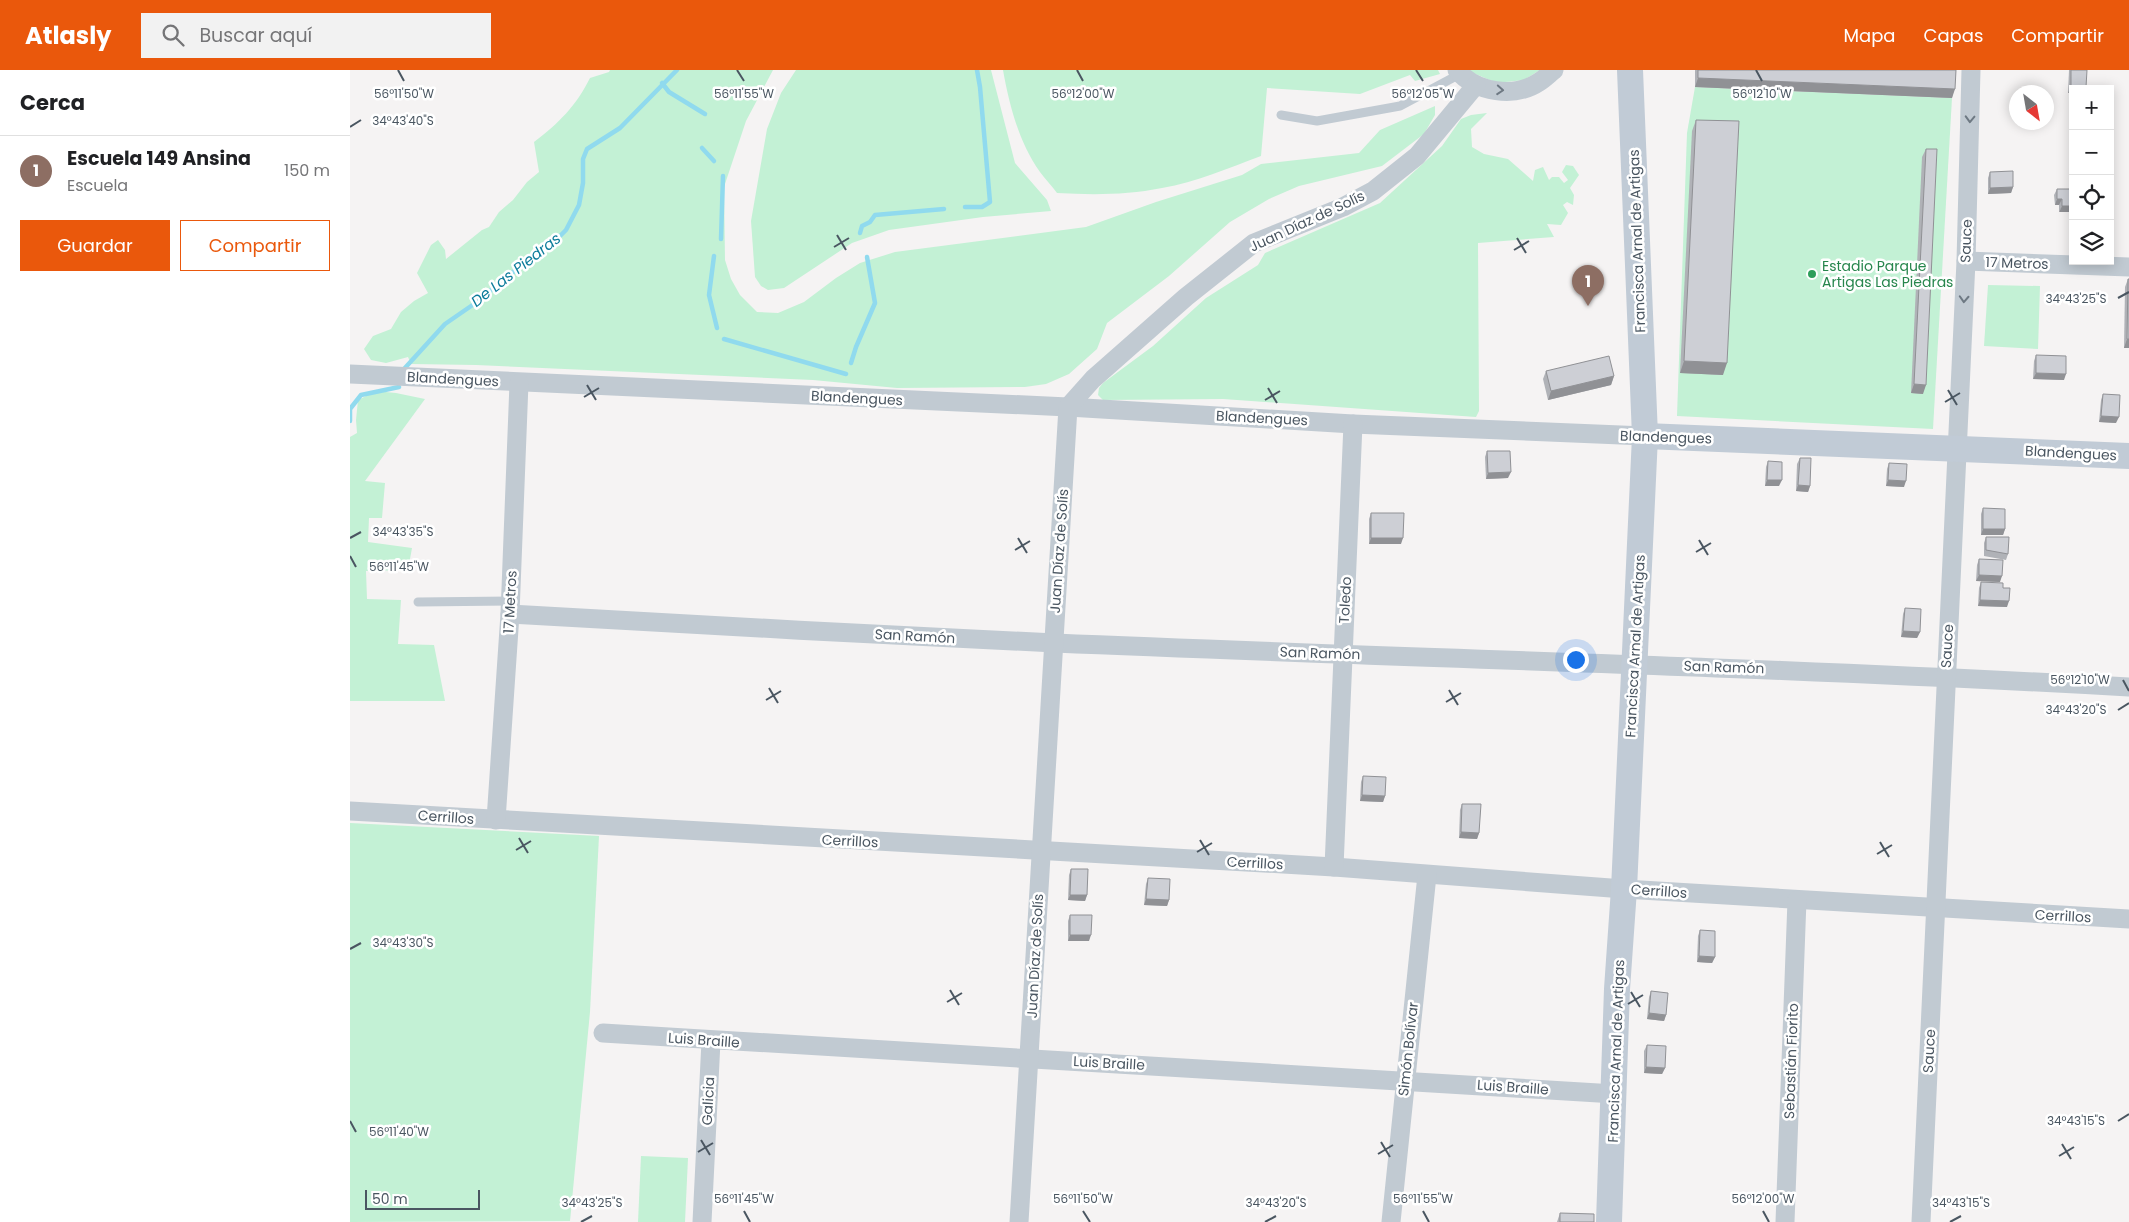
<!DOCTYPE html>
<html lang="es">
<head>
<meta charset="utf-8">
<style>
  body { margin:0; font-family:Poppins,sans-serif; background:#f2f2f2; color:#202124 }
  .controls { position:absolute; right:15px; top:15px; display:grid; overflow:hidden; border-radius:0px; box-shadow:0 2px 12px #0003 }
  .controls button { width:45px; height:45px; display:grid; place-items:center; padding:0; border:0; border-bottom:1px solid #e0e0e0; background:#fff; color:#202124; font:25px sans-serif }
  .compass { position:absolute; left:1659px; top:15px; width:45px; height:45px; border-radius:50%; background:#fff; box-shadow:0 2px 12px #0003; rotate:149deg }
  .scale { position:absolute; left:15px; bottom:12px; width:115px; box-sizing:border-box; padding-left:5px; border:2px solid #4a5661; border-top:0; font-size:14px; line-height:18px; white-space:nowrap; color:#4a5661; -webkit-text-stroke:4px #fff; paint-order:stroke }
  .you { position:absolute; left:1225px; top:589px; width:18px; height:18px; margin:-12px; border:4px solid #fff; border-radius:50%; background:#1a73e8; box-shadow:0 0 0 8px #1a73e833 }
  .badge { display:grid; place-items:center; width:32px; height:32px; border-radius:50%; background:#ea580c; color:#fff; font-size:16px; font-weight:700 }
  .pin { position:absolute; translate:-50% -41px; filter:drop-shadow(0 1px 2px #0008) }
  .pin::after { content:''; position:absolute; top:26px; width:18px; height:15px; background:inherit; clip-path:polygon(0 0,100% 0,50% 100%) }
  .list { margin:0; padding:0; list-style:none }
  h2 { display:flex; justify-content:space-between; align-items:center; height:65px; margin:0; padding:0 20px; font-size:21px }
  h2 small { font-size:16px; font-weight:400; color:#757577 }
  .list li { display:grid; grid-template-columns:32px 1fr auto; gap:15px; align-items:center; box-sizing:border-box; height:70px; padding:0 20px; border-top:1px solid #e0e0e0 }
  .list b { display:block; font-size:19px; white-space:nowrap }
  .list p { margin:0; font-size:16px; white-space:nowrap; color:#757577 }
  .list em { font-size:16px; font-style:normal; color:#757577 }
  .actions { display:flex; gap:10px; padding:15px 20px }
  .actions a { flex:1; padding:11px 0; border:1px solid #ea580c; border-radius:0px; text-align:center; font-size:18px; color:#ea580c }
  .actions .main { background:#ea580c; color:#fff }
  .icon { flex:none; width:28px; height:28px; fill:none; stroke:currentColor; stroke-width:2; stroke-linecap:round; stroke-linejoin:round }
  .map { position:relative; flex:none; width:1779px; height:1152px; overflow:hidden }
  header { display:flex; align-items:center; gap:30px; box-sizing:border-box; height:70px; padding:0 25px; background:#ea580c; color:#fff }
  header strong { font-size:24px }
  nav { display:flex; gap:28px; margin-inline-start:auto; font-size:18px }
  .search { width:350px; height:45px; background:#f2f2f2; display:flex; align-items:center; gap:12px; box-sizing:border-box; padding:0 18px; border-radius:0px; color:#757577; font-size:19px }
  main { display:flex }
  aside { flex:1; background:#fff }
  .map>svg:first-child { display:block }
  .green { fill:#c3f1d5 }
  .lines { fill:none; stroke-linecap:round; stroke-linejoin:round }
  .stream { stroke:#90daee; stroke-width:4.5 }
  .lane { stroke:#c1cad2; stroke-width:9 }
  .street { stroke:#c1cad2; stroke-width:19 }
  .secondary { stroke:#c1cbd6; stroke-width:26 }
  .wall { fill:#b0b2b7 }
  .shaded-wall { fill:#909195 }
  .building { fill:#cdcfd5; stroke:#909195 }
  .oneway { stroke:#6e7983 }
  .ticks { fill:none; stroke:#4a5661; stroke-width:2 }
  .leisure-dot { fill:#2e9e5b; stroke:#fff; stroke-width:2 }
  .labels { text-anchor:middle; stroke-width:5; stroke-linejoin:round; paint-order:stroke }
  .street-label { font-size:14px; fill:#4a5661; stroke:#fff }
  .leisure-label { font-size:14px; fill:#27864d; stroke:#fff; text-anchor:start }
  .water-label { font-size:15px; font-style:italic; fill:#0c7c9b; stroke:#fff }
  .ticks-label { font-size:12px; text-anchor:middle; fill:#4a5661; stroke:#fff; stroke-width:5; stroke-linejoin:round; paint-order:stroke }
</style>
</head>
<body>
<header>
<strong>Atlasly</strong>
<div class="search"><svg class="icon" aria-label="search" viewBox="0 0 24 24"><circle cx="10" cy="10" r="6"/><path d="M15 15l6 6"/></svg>Buscar aquí</div>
<nav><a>Mapa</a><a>Capas</a><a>Compartir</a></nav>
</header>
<main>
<aside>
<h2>Cerca<small></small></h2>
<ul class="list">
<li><span class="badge" style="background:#8d6e63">1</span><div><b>Escuela 149 Ansina</b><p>Escuela</p></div><em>150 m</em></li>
</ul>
<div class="actions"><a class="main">Guardar</a><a>Compartir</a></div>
</aside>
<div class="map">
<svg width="1779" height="1152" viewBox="0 0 1779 1152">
  <rect width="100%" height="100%" fill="#f5f3f3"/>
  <g class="green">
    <path d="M260 0H423L396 51 374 117 375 190 381 209 390 225 407 242 428 243 454 232 486 208 510 193 545 182 736 157 806 132 892 105 911 94 1009 83 1030 60 1085 36V45L1074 64 1032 96 949 116 919 129 880 152 819 206 757 253 747 279 719 304 696 314 675 317 547 318 463 310 126 295 61 294 58 287 36 293 21 290 14 279 23 266 41 259 51 242 64 231 78 223 67 203 81 175 88 170 95 180 96 189 132 160 139 157 149 142 163 130 177 112 189 102 184 72C209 53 226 36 240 8L259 2Z"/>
    <path d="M446 0H641L665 93 697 130 701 141 633 147 539 160 502 173 434 218 418 220 411 216 405 207 401 151 417 59 431 23Z"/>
    <path d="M653 0H1088L1090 4 1065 11 1060 5 1010 24 917 18 911 86C879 98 846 112 812 118 777 125 743 125 707 123 702 116 695 109 690 102 669 73 659 34 653 0Z"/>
    <path d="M1116 0H1190L1174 10 1147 13Z"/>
    <path d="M1345 17 1602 28 1583 359 1327 346 1337 63Z"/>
    <path d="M1137 43 1121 59 1122 77 1134 84 1158 89 1183 111 1185 100 1193 97 1199 110 1202 107H1209L1214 113 1218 110 1212 102 1216 95 1223 96 1229 105 1220 118 1224 125 1223 135 1217 132 1213 135 1218 143 1211 155 1197 154 1204 167 1128 173 1129 341 1126 347 873 329 753 330 748 325 749 318 753 313 803 276 856 228 908 195 915 183 1030 133 1092 76 1111 49 1121 45Z"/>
    <path d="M1638 215 1690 216 1688 279 1634 276Z"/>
    <path d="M26 321 46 323 75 329 15 411 35 413 32 448H19L18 472 62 478 58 500 16 501 17 529 51 530 48 574 84 575 95 631H0V367L7 363 6 350 8 330Z"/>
    <path d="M0 753 249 766 240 942 220 1151 0 1152Z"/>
    <path d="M291 1086 338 1088 335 1152H288Z"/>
  </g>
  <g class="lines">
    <g class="stream">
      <path d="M312 13 319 22 355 44"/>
      <path d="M352 78 364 91"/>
      <path d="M615 137H632L640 132 630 17 627 0"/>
      <path d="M510 163 512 156 520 152 525 145 594 139"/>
      <path d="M371 169 373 106"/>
      <path d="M364 186 359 225 367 258"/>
      <path d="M374 269 496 304"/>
      <path d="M501 293 506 277 525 233 517 187"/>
      <path d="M54 299 95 254 124 234 189 181 202 174 216 160 229 135 233 113V89L237 79 270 58 327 0"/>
      <path d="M0 351V339L11 325 49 317"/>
    </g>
    <g class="lane">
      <path d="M931 45 967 51 1050 36 1110 4"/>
      <path d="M68 532 161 531"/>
    </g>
    <g class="street">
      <path d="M1107 0C1126 23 1165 28 1189 12 1194 9 1199 4 1204 0"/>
      <path d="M1616 191 1779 197"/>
      <path d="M0 304 718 337 1003 354 1295 366"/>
      <path d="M160 544C342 554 523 565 705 573 1063 588 1421 597 1779 617"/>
      <path d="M0 741 984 797 1274 819 1779 849"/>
      <path d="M146 750 160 544 169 313"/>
      <path d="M984 797 1003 354"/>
      <path d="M253 963 1265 1024"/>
      <path d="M352 1152 361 971"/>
      <path d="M669 1152 718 337 743 309 836 227 904 173 993 137 1023 121 1067 86 1126 15"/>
      <path d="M1041 1152 1077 805"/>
      <path d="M1435 1152 1447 830"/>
      <path d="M1571 1152 1616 191 1621 0"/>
    </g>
    <g class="secondary">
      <path d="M1295 366 1779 386"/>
      <path d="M1259 1152 1267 919 1274 819 1295 366 1280 0"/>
    </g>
  </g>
  <g class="wall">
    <path d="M1345 0H1606L1602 28 1345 17Z"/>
    <path d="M1719 0H1737L1718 23Z"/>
    <path d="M1346 50 1373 305 1330 303 1342 61Z"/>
    <path d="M1576 79 1573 324 1561 323 1572 87Z"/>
    <path d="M1640 102 1663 117 1661 123 1638 124V108Z"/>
    <path d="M1707 119H1723L1709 142V135H1705L1704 125Z"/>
    <path d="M1778 209 1779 278H1774L1775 217Z"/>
    <path d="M1686 285 1714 310 1683 309 1684 291Z"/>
    <path d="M1196 301 1264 306 1261 315 1198 330 1193 309Z"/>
    <path d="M1753 324 1766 353 1749 352 1751 330Z"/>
    <path d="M1137 381 1158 408 1136 409 1135 387Z"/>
    <path d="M1450 388 1460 416 1458 422 1446 421 1447 394Z"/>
    <path d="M1418 391 1429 416H1415L1416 397Z"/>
    <path d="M1539 393 1554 417 1536 416 1537 399Z"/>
    <path d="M1633 438 1655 459 1653 465H1631V444Z"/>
    <path d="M1021 443 1051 474H1019V449Z"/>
    <path d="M1636 467 1658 484 1656 490 1634 486V473Z"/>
    <path d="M1629 489 1650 512 1626 511 1627 495Z"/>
    <path d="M1631 512 1653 518 1657 537 1628 536 1629 518Z"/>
    <path d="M1555 538 1570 562 1567 568 1551 567 1553 544Z"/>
    <path d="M1013 706 1035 726 1033 732 1010 731 1011 712Z"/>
    <path d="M1112 734 1129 763 1127 769 1109 768 1110 740Z"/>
    <path d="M721 799 737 825 735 831 718 830 719 805Z"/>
    <path d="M798 808 819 830 817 836 794 835 796 814Z"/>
    <path d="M720 845 739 871H718V851Z"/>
    <path d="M1350 860 1365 887 1362 893 1347 892 1348 866Z"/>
    <path d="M1301 921 1316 945 1314 951 1297 949 1299 927Z"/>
    <path d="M1297 975 1315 998 1312 1004 1294 1003V981Z"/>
    <path d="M1210 1143 1244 1152H1207Z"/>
  </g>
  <g class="shaded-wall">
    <path d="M1348 8 1605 19 1602 28 1345 17Z"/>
    <path d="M1721 17H1736V19H1723V23H1718Z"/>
    <path d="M1663 117 1661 123 1638 124 1640 118Z"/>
    <path d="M1707 129H1712L1709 135H1705Z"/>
    <path d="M1712 136H1723V142H1709Z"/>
    <path d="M1777 269H1779V278H1774Z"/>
    <path d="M1334 291 1377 293 1373 305 1330 303Z"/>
    <path d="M1686 303 1716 304 1714 310 1683 309Z"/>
    <path d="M1264 306 1261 315 1198 330 1201 321Z"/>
    <path d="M1564 314 1576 315 1573 324 1561 323Z"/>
    <path d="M1751 346 1769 347 1766 353 1749 352Z"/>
    <path d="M1161 402 1158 408 1136 409 1138 403Z"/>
    <path d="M1417 410H1432L1429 416H1415Z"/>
    <path d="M1538 410 1556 411 1554 417 1536 416Z"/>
    <path d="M1448 415 1460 416 1458 422 1446 421Z"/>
    <path d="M1633 459H1655L1653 465H1631Z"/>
    <path d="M1021 468H1053L1051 474H1019Z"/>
    <path d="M1629 505 1652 506 1650 512 1626 511Z"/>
    <path d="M1630 530 1659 531 1657 537 1628 536Z"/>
    <path d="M1553 561 1570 562 1567 568 1551 567Z"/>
    <path d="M1012 725 1035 726 1033 732 1010 731Z"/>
    <path d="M1111 762 1129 763 1127 769 1109 768Z"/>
    <path d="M720 825H737L735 831 718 830Z"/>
    <path d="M796 829 819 830 817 836 794 835Z"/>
    <path d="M720 865H741L739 871H718Z"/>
    <path d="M1349 886 1365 887 1362 893 1347 892Z"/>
    <path d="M1299 943 1316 945 1314 951 1297 949Z"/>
    <path d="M1296 997 1315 998 1312 1004 1294 1003Z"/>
  </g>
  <g class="building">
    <path d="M1348 0H1606L1605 19 1348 8Z"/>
    <path d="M1721 0H1737L1736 17H1721Z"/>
    <path d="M1346 50 1389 51 1377 293 1334 291Z"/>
    <path d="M1576 79H1587L1576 315 1564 314Z"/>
    <path d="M1663 101V117L1640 118V102Z"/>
    <path d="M1707 119H1723V136H1712V129H1707Z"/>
    <path d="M1778 209H1779V269H1777Z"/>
    <path d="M1686 285 1716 286V304L1686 303Z"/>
    <path d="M1259 286 1264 306 1201 321 1196 301Z"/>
    <path d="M1753 324 1770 325 1769 347 1751 346Z"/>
    <path d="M1137 381H1160L1161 402 1138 403Z"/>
    <path d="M1450 388H1461L1460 416 1448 415Z"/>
    <path d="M1418 391 1432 392V410H1417Z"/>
    <path d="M1539 393 1557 394 1556 411 1538 410Z"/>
    <path d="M1633 438 1655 439V459H1633Z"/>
    <path d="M1021 443H1054L1053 468H1021Z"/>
    <path d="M1636 467H1659L1658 484 1636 480Z"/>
    <path d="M1629 489 1653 490 1652 506 1629 505Z"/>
    <path d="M1631 512 1653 513V518H1660L1659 531 1630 530Z"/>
    <path d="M1555 538 1571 539 1570 562 1553 561Z"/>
    <path d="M1013 706 1036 707 1035 726 1012 725Z"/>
    <path d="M1112 734H1131L1129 763 1111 762Z"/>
    <path d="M721 799H738L737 825H720Z"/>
    <path d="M798 808 820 809 819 830 796 829Z"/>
    <path d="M720 845H742L741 865H720Z"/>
    <path d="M1350 860 1365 861V887L1349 886Z"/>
    <path d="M1301 921 1318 923 1316 945 1299 943Z"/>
    <path d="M1297 975 1316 976 1315 998 1296 997Z"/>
    <path d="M1210 1143 1244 1144V1152H1210Z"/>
  </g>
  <defs><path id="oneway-chevron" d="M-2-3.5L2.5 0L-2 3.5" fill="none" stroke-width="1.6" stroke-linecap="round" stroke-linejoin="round" transform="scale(1.25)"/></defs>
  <g class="oneway">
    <use href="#oneway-chevron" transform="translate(1150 20) rotate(4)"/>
    <use href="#oneway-chevron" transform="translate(1620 49) rotate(92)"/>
    <use href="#oneway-chevron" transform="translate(1614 229) rotate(93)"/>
  </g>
  <path class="ticks" d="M48 0 54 11M387 0 394 11M727 0 733 11M1066 0 1073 11M1406 0 1412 11M0 57 11 50M487 165 496 180M1167 168 1176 183M484 177 499 168M1164 180 1179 171M1768 228 1779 222M237 315 246 330M918 318 927 333M1598 320 1607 335M234 327 249 318M915 330 930 321M1595 332 1610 323M0 468 11 462M668 468 677 483M1349 470 1358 485M665 480 680 471M1346 482 1361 473M0 486 6 497M1773 610 1779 621M419 618 428 633M1099 620 1108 635M416 630 431 621M1096 632 1111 623M1768 640 1779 633M169 768 178 783M850 770 859 785M1530 772 1539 787M166 780 181 771M847 782 862 773M1527 784 1542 775M0 879 11 873M600 920 609 935M1281 922 1290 937M597 932 612 923M1278 934 1293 925M0 1051 6 1062M1768 1051 1779 1044M351 1070 360 1085M1031 1072 1040 1087M1712 1074 1721 1089M348 1082 363 1073M1028 1084 1043 1075M1709 1086 1724 1077M394 1141 400 1152M733 1141 740 1152M1073 1141 1079 1152M1413 1141 1419 1152M231 1152 242 1146M915 1152 926 1146M1600 1152 1611 1146"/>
  <circle class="leisure-dot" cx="1462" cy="204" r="5"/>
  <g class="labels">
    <g class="street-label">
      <text transform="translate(957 151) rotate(-25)" y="5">Juan Díaz de Solís</text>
      <text transform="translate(1287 171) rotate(-92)" y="5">Francisca Arnal de Artigas</text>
      <text transform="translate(1616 171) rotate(-88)" y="5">Sauce</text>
      <text transform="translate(1667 193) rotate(2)" y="5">17 Metros</text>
      <text transform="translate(103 309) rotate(3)" y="5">Blandengues</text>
      <text transform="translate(507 328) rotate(3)" y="5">Blandengues</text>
      <text transform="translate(912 348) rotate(3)" y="5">Blandengues</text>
      <text transform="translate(1316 367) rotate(2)" y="5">Blandengues</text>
      <text transform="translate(1721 383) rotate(3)" y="5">Blandengues</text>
      <text transform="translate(709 481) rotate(-86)" y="5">Juan Díaz de Solís</text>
      <text transform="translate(995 530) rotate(-87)" y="5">Toledo</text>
      <text transform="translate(160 532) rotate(-87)" y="5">17 Metros</text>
      <text transform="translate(565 566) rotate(3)" y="5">San Ramón</text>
      <text transform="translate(1285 576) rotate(-87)" y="5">Francisca Arnal de Artigas</text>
      <text transform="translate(1597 576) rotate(-87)" y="5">Sauce</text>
      <text transform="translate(970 583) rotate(2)" y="5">San Ramón</text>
      <text transform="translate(1374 597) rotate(2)" y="5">San Ramón</text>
      <text transform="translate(96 747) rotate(4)" y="5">Cerrillos</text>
      <text transform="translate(500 771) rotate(3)" y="5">Cerrillos</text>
      <text transform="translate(905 793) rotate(3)" y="5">Cerrillos</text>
      <text transform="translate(1309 821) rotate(4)" y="5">Cerrillos</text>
      <text transform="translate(1713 846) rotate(3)" y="5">Cerrillos</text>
      <text transform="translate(685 886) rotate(-87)" y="5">Juan Díaz de Solís</text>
      <text transform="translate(354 970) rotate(4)" y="5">Luis Braille</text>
      <text transform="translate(1058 979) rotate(-84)" y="5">Simón Bolívar</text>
      <text transform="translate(1266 981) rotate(-88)" y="5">Francisca Arnal de Artigas</text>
      <text transform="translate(1579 981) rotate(-87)" y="5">Sauce</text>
      <text transform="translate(1441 991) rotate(-88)" y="5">Sebastián Fiorito</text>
      <text transform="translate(759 993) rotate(3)" y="5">Luis Braille</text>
      <text transform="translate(1163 1017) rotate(4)" y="5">Luis Braille</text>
      <text transform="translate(358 1031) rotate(-87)" y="5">Galicia</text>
    </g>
    <g class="leisure-label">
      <text x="1472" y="201">Estadio Parque<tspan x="1472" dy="16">Artigas Las Piedras</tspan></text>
    </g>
    <g class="water-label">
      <text transform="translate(166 200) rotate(-38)" y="5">De Las Piedras</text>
    </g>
  </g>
  <g class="ticks-label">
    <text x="54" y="28">56°11'50"W</text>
    <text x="394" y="28">56°11'55"W</text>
    <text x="733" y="28">56°12'00"W</text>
    <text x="1073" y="28">56°12'05"W</text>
    <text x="1412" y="28">56°12'10"W</text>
    <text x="53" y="55">34°43'40"S</text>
    <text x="1726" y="233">34°43'25"S</text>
    <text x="53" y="466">34°43'35"S</text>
    <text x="49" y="501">56°11'45"W</text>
    <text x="1730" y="614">56°12'10"W</text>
    <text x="1726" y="644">34°43'20"S</text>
    <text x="53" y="877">34°43'30"S</text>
    <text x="1726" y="1055">34°43'15"S</text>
    <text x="49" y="1066">56°11'40"W</text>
    <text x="394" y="1133">56°11'45"W</text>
    <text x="733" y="1133">56°11'50"W</text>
    <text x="1073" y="1133">56°11'55"W</text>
    <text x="1413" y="1133">56°12'00"W</text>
    <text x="242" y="1137">34°43'25"S</text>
    <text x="926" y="1137">34°43'20"S</text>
    <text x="1611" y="1137">34°43'15"S</text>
  </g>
</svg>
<div class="controls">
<button>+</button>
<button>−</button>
<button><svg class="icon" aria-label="locate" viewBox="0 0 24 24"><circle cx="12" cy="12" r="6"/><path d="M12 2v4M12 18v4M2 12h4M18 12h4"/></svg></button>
<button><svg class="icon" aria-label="layers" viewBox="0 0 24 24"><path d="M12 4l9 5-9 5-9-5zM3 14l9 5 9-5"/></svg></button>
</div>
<svg class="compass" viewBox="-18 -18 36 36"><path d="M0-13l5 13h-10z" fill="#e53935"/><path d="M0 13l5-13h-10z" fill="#757577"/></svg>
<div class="scale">50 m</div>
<div class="you"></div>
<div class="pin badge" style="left:1238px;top:236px;background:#8d6e63">1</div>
</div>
</main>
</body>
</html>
